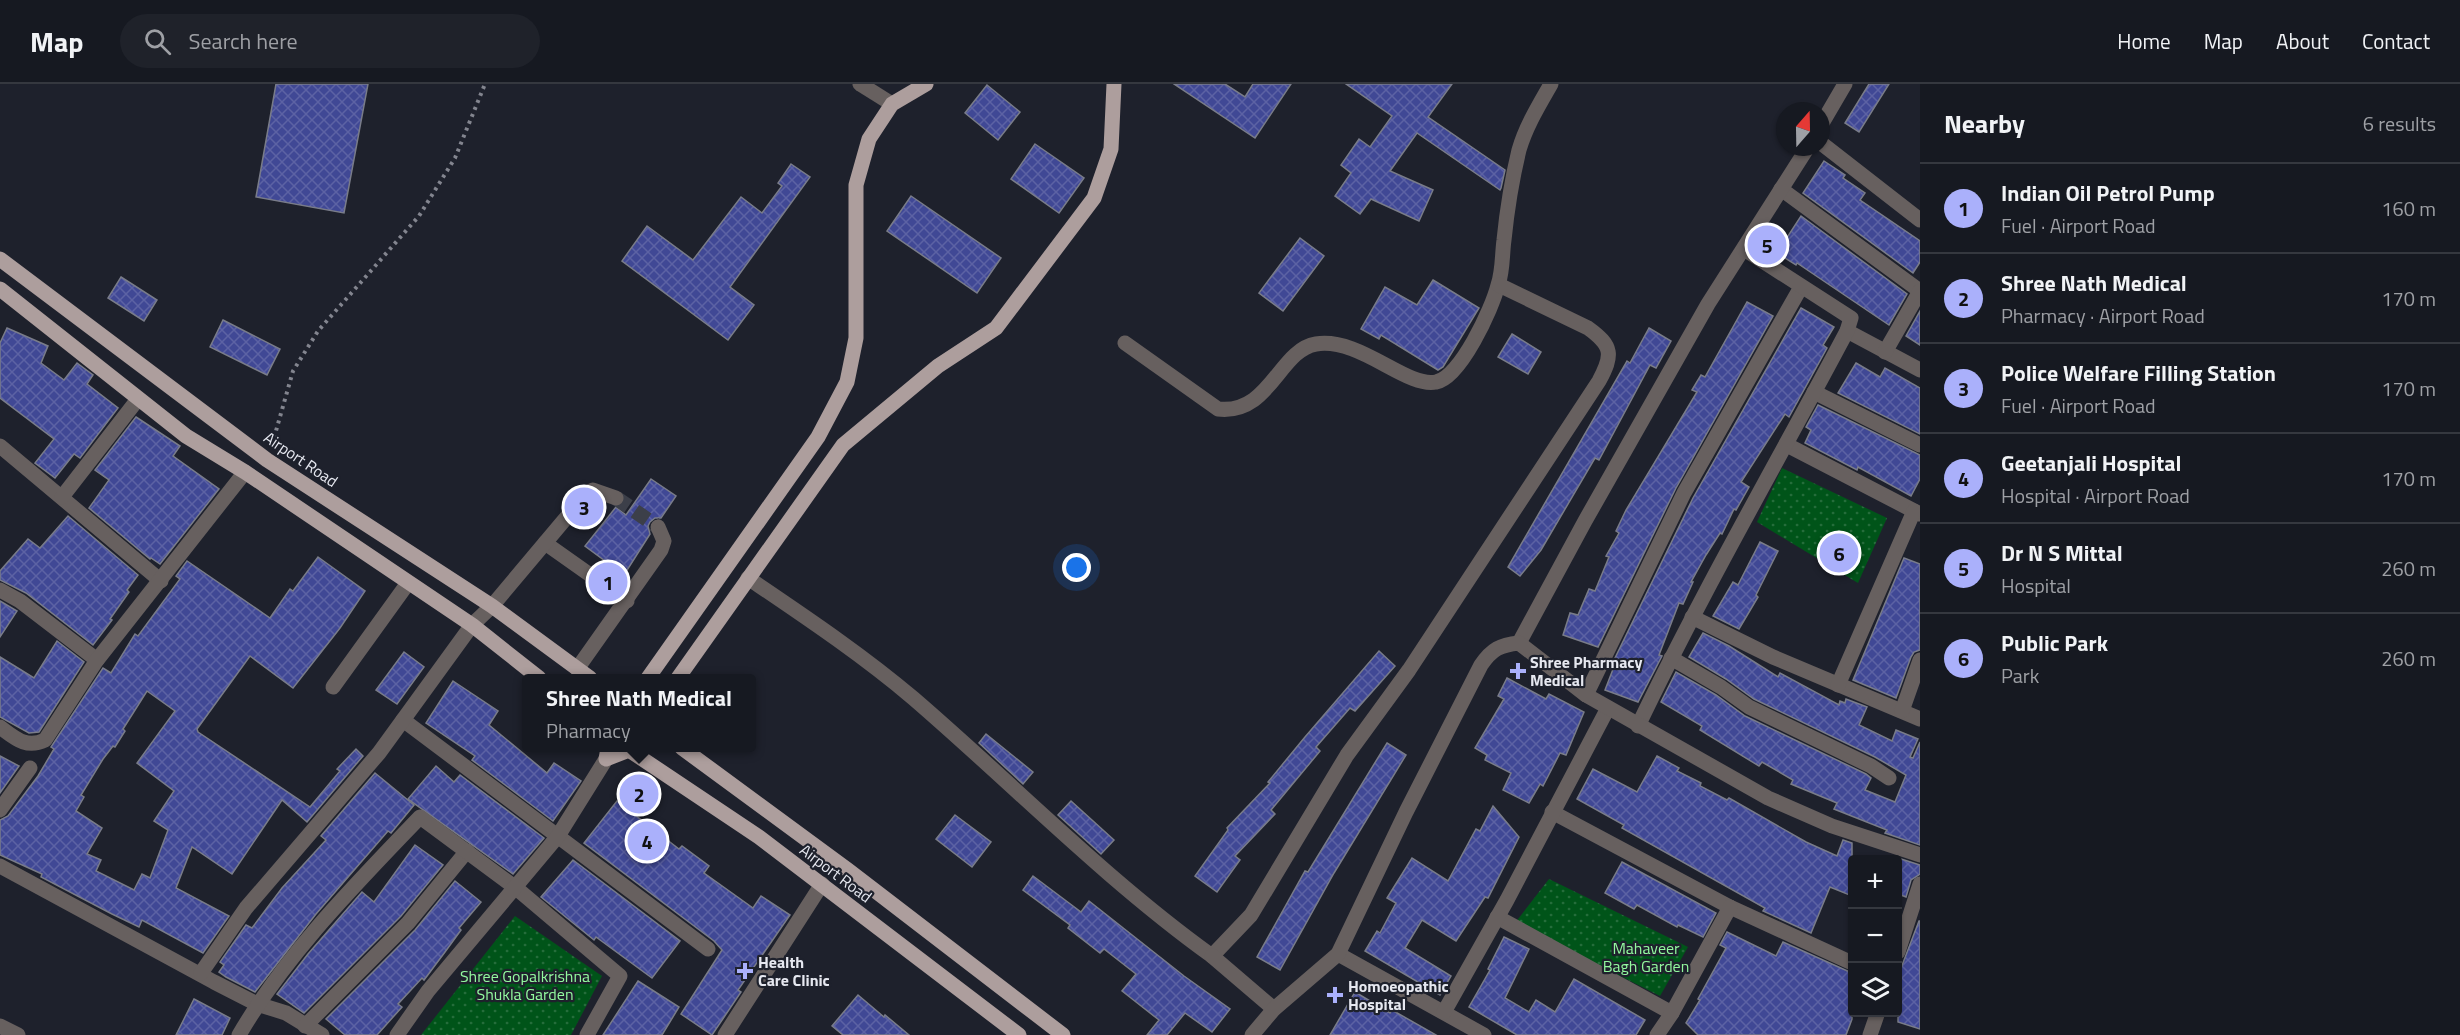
<!DOCTYPE html>
<html lang="en">
<head>
<meta charset="utf-8">
<style>
  body { margin:0; font-family:"Titillium Web",sans-serif; background:#1f222a; color:#f1f3f6 }
  .controls { position:absolute; right:18px; bottom:18px; display:grid; overflow:hidden; border-radius:6px; box-shadow:0 2px 4px #0004 }
  .controls button { width:54px; height:54px; display:grid; place-items:center; padding:0; border:0; border-bottom:2px solid #35383f; background:#161921; color:#f1f3f6; font:30px sans-serif }
  .compass { position:absolute; left:1776px; top:18px; width:54px; height:54px; border-radius:50%; background:#161921; box-shadow:0 2px 4px #0004; rotate:20deg }
  .you { position:absolute; left:1077px; top:484px; width:21px; height:21px; margin:-15px; border:4px solid #fff; border-radius:50%; background:#1a73e8; box-shadow:0 0 0 9px #1a73e833 }
  .badge { display:grid; place-items:center; width:39px; height:39px; border-radius:50%; background:#aab0fb; color:#111; font-size:20px; font-weight:700 }
  .pin { position:absolute; translate:-50% -50%; border:3px solid #fff; box-shadow:0 2px 6px #0006 }
  .popup { position:absolute; left:522px; top:590px; width:234px; height:78px; box-sizing:border-box; display:grid; place-content:center; border-radius:6px; background:#161921; filter:drop-shadow(0 2px 4px #0005); font-size:20px; white-space:nowrap; color:#9ea0a5 }
  .popup b { font-size:22px; color:#f1f3f6 }
  .popup::after { content:''; position:absolute; left:50%; top:100%; margin-left:-12px; border:12px solid transparent; border-top-color:#161921 }
  .list { margin:0; padding:0; list-style:none }
  h2 { display:flex; justify-content:space-between; align-items:center; height:78px; margin:0; padding:0 24px; font-size:26px }
  h2 small { font-size:20px; font-weight:400; color:#9ea0a5 }
  .list li { display:grid; grid-template-columns:39px 1fr auto; gap:18px; align-items:center; box-sizing:border-box; height:90px; padding:0 24px; border-top:2px solid #35383f }
  .list b { display:block; font-size:22px; white-space:nowrap }
  .list p { margin:0; font-size:20px; white-space:nowrap; color:#9ea0a5 }
  .list em { font-size:20px; font-style:normal; color:#9ea0a5 }
  .icon { flex:none; width:33px; height:33px; fill:none; stroke:currentColor; stroke-width:2; stroke-linecap:round; stroke-linejoin:round }
  .map { position:relative; flex:none; width:1920px; height:951px; overflow:hidden }
  header { display:flex; align-items:center; gap:36px; box-sizing:border-box; height:84px; padding:0 30px; background:#161921; border-bottom:2px solid #35383f }
  header strong { font-size:28px }
  nav { display:flex; gap:33px; margin-inline-start:auto; font-size:21px }
  .search { width:420px; height:54px; background:#1f222a; display:flex; align-items:center; gap:15px; box-sizing:border-box; padding:0 21px; border-radius:33px; color:#9ea0a5; font-size:22px }
  main { display:flex }
  aside { flex:1; background:#161921 }
  .map>svg:first-child { display:block }
  .park { fill:url(#park-dots) }
  .building { fill:url(#building-cross-hatch); stroke:#797c89; stroke-width:1.5; fill-rule:evenodd }
  .lines { fill:none; stroke-linecap:round; stroke-linejoin:round }
  .minor-tunnel { stroke:#3c3f49; stroke-width:15; stroke-dasharray:15 8; stroke-linecap:butt }
  .path { stroke:#83858f; stroke-width:4; stroke-dasharray:3 4.5; stroke-linecap:butt }
  .minor { stroke:#67605f; stroke-width:15 }
  .major { stroke:#ad9e9d; stroke-width:15 }
  .poi-dot { fill:#aab0fb; stroke:#1e212c; stroke-width:2 }
  .labels { text-anchor:middle; stroke-width:4.5; stroke-linejoin:round; paint-order:stroke }
  .street-label { font-size:16px; fill:#e6e8f0; stroke:#1e212c }
  .poi-label { font-size:16px; font-weight:bold; fill:#e6e8f0; stroke:#1e212c; text-anchor:start }
  .park-label { font-size:16px; fill:#93f99f; stroke:#1e212c }
</style>
</head>
<body>
<header>
<strong>Map</strong>
<div class="search"><svg class="icon" aria-label="search" viewBox="0 0 24 24"><circle cx="10" cy="10" r="6"/><path d="M15 15l6 6"/></svg>Search here</div>
<nav><a>Home</a><a>Map</a><a>About</a><a>Contact</a></nav>
</header>
<main>
<div class="map">
<svg width="1920" height="951" viewBox="0 0 1920 951">
  <defs>
    <pattern id="park-dots" width="8" height="8" patternUnits="userSpaceOnUse" patternTransform="scale(1.5)"><rect width="8" height="8" fill="#005419"/><path d="M2 2h.1M6 6h.1" fill="none" stroke="#256d3b" stroke-width="1.8" stroke-linecap="round"/></pattern>
    <pattern id="building-cross-hatch" width="8" height="8" patternUnits="userSpaceOnUse" patternTransform="scale(1.5)"><rect width="8" height="8" fill="#404895"/><path d="M0 0l8 8M0 8l8-8" fill="none" stroke="#5c62a4"/></pattern>
  </defs>
  <rect width="100%" height="100%" fill="#1e212c"/>
  <g class="park">
    <path d="M1782 384 1887 434 1858 499 1757 438Z"/>
    <path d="M1549 795 1688 863 1660 912 1515 839Z"/>
    <path d="M515 832 602 892 571 951H421Z"/>
  </g>
  <g class="building">
    <path d="M276 0H368L344 129 256 113Z"/>
    <path d="M1174 0H1225L1245 13 1253 0H1291L1255 54Z"/>
    <path d="M1346 0H1452L1428 33 1505 86 1501 104 1500 106 1417 49 1390 87 1433 106 1419 137 1371 115 1360 130 1335 112 1351 89 1341 81 1359 55 1370 63 1392 32Z"/>
    <path d="M1869 0H1889L1859 48 1845 39Z"/>
    <path d="M987 1 1020 28 998 56 965 29Z"/>
    <path d="M1035 60 1084 94 1059 129 1011 95Z"/>
    <path d="M1824 77 1845 91 1843 94 1865 109 1860 116 1920 157V178L1913 189 1803 109Z"/>
    <path d="M791 80 810 93 730 203 754 221 728 256 622 177 647 142 693 176 741 113 762 129 782 102 778 99Z"/>
    <path d="M911 112 1001 174 977 209 887 147Z"/>
    <path d="M1801 132 1907 210 1889 241 1797 179 1796 181 1777 169Z"/>
    <path d="M1300 154 1324 172 1283 227 1259 209Z"/>
    <path d="M121 193 157 216 144 237 108 214Z"/>
    <path d="M1433 196 1479 224 1443 283 1438 286 1381 251 1379 255 1361 245 1385 203 1417 221Z"/>
    <path d="M1747 218 1773 232 1676 404 1598 563 1563 551 1570 529 1578 531 1589 505 1595 507 1609 473 1606 472 1619 449 1616 447 1626 426 1697 308 1692 306 1701 291 1705 293Z"/>
    <path d="M1801 224 1834 243 1823 261 1827 264 1789 333 1785 330 1741 398 1749 403 1736 426 1734 425 1722 450 1720 449 1706 471 1691 498H1693L1683 520 1679 519 1659 571 1662 572 1638 618 1605 606 1615 580 1613 579 1614 576 1693 414Z"/>
    <path d="M1920 227V261L1906 252Z"/>
    <path d="M223 236 280 265 267 291 210 263Z"/>
    <path d="M7 244 48 262 41 279 64 296 77 279 93 291 87 300 118 324 80 374 74 370 55 394 35 379 54 355 0 314V259Z"/>
    <path d="M1649 244 1671 257 1656 284 1650 281 1599 376 1595 374 1541 466 1520 492 1508 483 1627 277 1630 279Z"/>
    <path d="M1512 250 1541 268 1528 290 1498 273Z"/>
    <path d="M1856 279 1880 293 1885 284 1920 304V350L1838 309Z"/>
    <path d="M1818 321 1920 371V395L1911 412 1858 383 1857 386 1805 359 1811 346 1806 343Z"/>
    <path d="M136 333 180 362 173 372 219 405 160 480 151 474 150 475 89 424 109 396 95 386Z"/>
    <path d="M651 395 676 412 661 434H655L650 438 648 442 650 450 624 491 585 462 616 423 626 431Z"/>
    <path d="M68 432 138 491 127 506 129 508 110 535 112 536 93 561 26 509 0 496V487L28 455 40 464Z"/>
    <path d="M1760 458 1778 467 1756 511 1758 513 1739 545 1713 532 1733 498 1738 501Z"/>
    <path d="M318 473 365 507 340 544 293 604 250 572 197 645 198 648 310 723 340 687 337 685 356 665 363 672 307 738 282 716 232 790 192 763 176 804 229 832 203 869 142 836 139 843 112 830 41 793 42 790 0 771V736L8 732 38 692 54 665 51 663 103 584 111 589 135 550 138 552 180 495 176 492 187 477 270 534 290 505 293 507ZM147 607 175 627 137 679 174 707 154 737 168 746 150 794 142 790 134 806 96 787 101 776 87 770 102 744 76 727 84 713 81 711 103 675 113 662 115 663 125 647 123 645Z"/>
    <path d="M1904 474 1920 480V566L1914 568 1911 573 1896 614 1853 596Z"/>
    <path d="M0 517 17 527 0 553Z"/>
    <path d="M1703 549 1729 562 1778 593 1780 589 1839 621 1840 617 1845 619 1846 615 1867 623 1859 641 1892 657 1896 646 1918 655 1910 673 1913 674 1920 658V761L1885 749 1887 746 1834 725 1837 719 1791 700 1793 696 1762 678 1759 682 1700 646 1702 642 1661 618 1676 588 1716 611 1745 632 1866 690 1871 694 1865 706 1895 718 1906 691 1875 673 1754 615 1726 595 1689 573Z"/>
    <path d="M57 557 84 578 39 648 29 649 0 633V573L34 594Z"/>
    <path d="M1379 567 1395 582 1355 627 1350 624 1316 663 1320 667 1271 726 1275 730 1235 772 1240 776 1217 808 1195 792 1228 746 1227 744 1270 699 1268 698 1305 653Z"/>
    <path d="M404 568 424 583 397 620 376 606Z"/>
    <path d="M1507 594 1546 615 1549 610 1584 628 1566 671 1560 669 1543 702 1540 700 1529 719 1503 706 1511 689 1485 676 1487 671 1475 664 1504 615 1498 612Z"/>
    <path d="M453 597 498 627 489 641 547 689 554 679 581 697 553 737 472 676 475 672 426 639Z"/>
    <path d="M986 650 1033 688 1023 700 979 659Z"/>
    <path d="M1387 659 1406 671 1334 789 1280 886 1257 873 1305 787 1308 788Z"/>
    <path d="M0 672 19 682 0 709Z"/>
    <path d="M1657 672 1679 684 1677 687 1701 699 1700 702 1727 716 1729 714 1806 758 1837 772 1843 756 1852 759V812L1830 803 1811 849 1763 827 1765 824 1622 744 1624 741 1577 715 1593 685 1637 708Z"/>
    <path d="M436 682 454 698 460 691 544 754 513 790 408 715Z"/>
    <path d="M375 689 414 721 391 749 388 747 316 830 255 908 226 893 219 888 224 881 220 878 246 841 252 844 282 804 326 756 321 752Z"/>
    <path d="M617 717 679 765 682 762 709 782 704 789 753 824 761 812 790 831 738 906 741 908 712 951 681 930 722 866 714 857 584 759Z"/>
    <path d="M1071 717 1114 756 1101 770 1058 731Z"/>
    <path d="M1493 722 1519 753 1488 814 1485 813 1456 857 1422 836 1405 864 1451 892 1440 911 1365 867 1377 847 1380 849 1396 819 1387 814 1412 774 1448 797 1476 745 1480 747Z"/>
    <path d="M955 731 991 758 972 783 936 755Z"/>
    <path d="M415 761 443 781 401 832 304 929 277 910 308 870 362 808 374 818Z"/>
    <path d="M1898 774 1920 781V790L1911 796 1906 813 1898 810Z"/>
    <path d="M573 776 680 857 652 894 596 853 594 856 541 813Z"/>
    <path d="M1622 778 1716 829 1703 853 1678 841 1677 843 1637 821 1634 825 1605 809Z"/>
    <path d="M1033 792 1081 828 1089 817 1184 892 1230 925 1212 948 1185 929 1167 951H1147L1159 936 1122 907 1136 890 1104 865 1100 869 1068 844 1070 841 1023 806Z"/>
    <path d="M455 797 481 818 459 844 461 846 445 868 424 896 422 894 398 920 402 923 377 951H345L326 935 415 846Z"/>
    <path d="M1919 837H1920V945L1898 938V892Z"/>
    <path d="M1727 848 1776 872 1783 858 1852 889V935L1846 951H1698L1686 939 1700 916 1698 915 1726 864 1720 861Z"/>
    <path d="M1504 853 1529 865 1505 914 1529 928 1536 916 1555 928 1574 895 1645 936 1636 951H1517L1469 923 1490 886 1488 885Z"/>
    <path d="M638 897 679 923 662 951H603Z"/>
    <path d="M1355 908 1390 929 1392 926 1436 951H1330Z"/>
    <path d="M858 911 884 933 885 931 909 951H843L832 942Z"/>
    <path d="M194 915 230 934 222 951H176Z"/>
  </g>
  <g class="lines">
    <path class="minor-tunnel" d="M616 414 658 443"/>
    <path class="path" d="M272 361 293 287 318 247 419 132 455 74 485 0"/>
    <g class="minor">
      <path d="M860 0 892 20"/>
      <path d="M1821 41 1845 0"/>
      <path d="M1821 59 1920 136"/>
      <path d="M1781 105 1920 207"/>
      <path d="M1847 247 1920 286"/>
      <path d="M1125 259 1218 325C1270 331 1279 266 1316 260 1360 253 1406 304 1436 298 1460 294 1492 225 1498 201 1503 187 1502 170 1504 156 1507 126 1512 95 1519 66 1526 42 1539 21 1551 0"/>
      <path d="M1885 268 1920 207"/>
      <path d="M1814 308 1920 361"/>
      <path d="M1787 361 1920 430"/>
      <path d="M0 362 161 497"/>
      <path d="M62 413 138 315"/>
      <path d="M545 459 627 517"/>
      <path d="M748 494C804 532 861 570 913 614 1013 700 1105 795 1212 872L1251 831 1347 671 1409 586 1599 297C1613 271 1613 262 1588 244L1499 201"/>
      <path d="M0 506 20 517 97 576"/>
      <path d="M1692 533 1773 573 1920 635"/>
      <path d="M1519 559 1585 437 1708 220 1808 63"/>
      <path d="M1671 574 1721 603 1749 623 1871 682 1889 694"/>
      <path d="M577 585 661 466 664 457 658 443"/>
      <path d="M1838 601 1914 427"/>
      <path d="M333 603 408 499"/>
      <path d="M1586 611 1684 409 1801 203"/>
      <path d="M1902 627 1920 576"/>
      <path d="M403 636 708 865"/>
      <path d="M1638 642C1702 508 1777 379 1847 247L1851 234 1744 165"/>
      <path d="M0 643C15 654 26 665 45 656L97 576 245 388"/>
      <path d="M0 726 30 684"/>
      <path d="M1552 728 1730 823 1852 879"/>
      <path d="M0 782 214 898 257 920 286 929 322 951"/>
      <path d="M1497 833 1672 929"/>
      <path d="M1898 868 1920 800"/>
      <path d="M1338 870 1484 951"/>
      <path d="M1212 872 1274 925"/>
      <path d="M201 889 246 824 379 669 472 541 492 522 587 409 593 406 616 414"/>
      <path d="M1444 928 1507 816 1608 624"/>
      <path d="M0 942 18 951"/>
      <path d="M305 942 408 839 467 767"/>
      <path d="M239 951C287 869 355 801 420 733L516 804 620 892 587 951"/>
      <path d="M397 951 428 907 558 752 606 675"/>
      <path d="M725 951 822 800"/>
      <path d="M1252 951 1274 925 1338 870 1406 728 1481 581C1492 565 1500 561 1519 559L1586 611 1768 714 1832 742 1920 771"/>
      <path d="M1657 951 1672 929 1730 823"/>
      <path d="M1870 951 1878 928"/>
    </g>
    <g class="major">
      <path d="M0 175 267 376 492 522 590 594"/>
      <path d="M0 205 186 352 245 388 472 541 539 594"/>
      <path d="M648 594 818 353 847 298 856 254V101L869 55 892 20 926 0"/>
      <path d="M678 594 843 361 938 282 996 244 1094 114 1111 65 1114 0"/>
      <path d="M608 664 606 675 629 666 631 664"/>
      <path d="M626 664 759 753 1019 951"/>
      <path d="M682 664 848 786 1063 951"/>
    </g>
  </g>
  <g class="poi-dot">
    <path d="M1515 578h6v6h6v6h-6v6h-6v-6h-6v-6h6z"/>
    <path d="M742 878h6v6h6v6h-6v6h-6v-6h-6v-6h6z"/>
    <path d="M1332 902h6v6h6v6h-6v6h-6v-6h-6v-6h6z"/>
  </g>
  <g class="labels">
    <g class="street-label">
      <text transform="translate(301 375) rotate(34)" y="6">Airport Road</text>
      <text transform="translate(836 789) rotate(37)" y="6">Airport Road</text>
    </g>
    <g class="poi-label">
      <text x="1530" y="584">Shree Pharmacy<tspan x="1530" dy="18">Medical</tspan></text>
      <text x="758" y="884">Health<tspan x="758" dy="18">Care Clinic</tspan></text>
      <text x="1348" y="908">Homoeopathic<tspan x="1348" dy="18">Hospital</tspan></text>
    </g>
    <g class="park-label">
      <text x="1646" y="870">Mahaveer<tspan x="1646" dy="18">Bagh Garden</tspan></text>
      <text x="525" y="898">Shree Gopalkrishna<tspan x="525" dy="18">Shukla Garden</tspan></text>
    </g>
  </g>
</svg>
<div class="controls">
<button>+</button>
<button>−</button>
<button><svg class="icon" aria-label="layers" viewBox="0 0 24 24"><path d="M12 4l9 5-9 5-9-5zM3 14l9 5 9-5"/></svg></button>
</div>
<svg class="compass" viewBox="-18 -18 36 36"><path d="M0-13l5 13h-10z" fill="#e53935"/><path d="M0 13l5-13h-10z" fill="#9ea0a5"/></svg>
<div class="you"></div>
<div class="pin badge" style="left:608px;top:498px">1</div>
<div class="pin badge" style="left:639px;top:710px">2</div>
<div class="popup"><b>Shree Nath Medical</b>Pharmacy</div>
<div class="pin badge" style="left:584px;top:423px">3</div>
<div class="pin badge" style="left:647px;top:757px">4</div>
<div class="pin badge" style="left:1767px;top:161px">5</div>
<div class="pin badge" style="left:1839px;top:469px">6</div>
</div>
<aside>
<h2>Nearby<small>6 results</small></h2>
<ul class="list">
<li><span class="badge">1</span><div><b>Indian Oil Petrol Pump</b><p>Fuel · Airport Road</p></div><em>160 m</em></li>
<li><span class="badge">2</span><div><b>Shree Nath Medical</b><p>Pharmacy · Airport Road</p></div><em>170 m</em></li>
<li><span class="badge">3</span><div><b>Police Welfare Filling Station</b><p>Fuel · Airport Road</p></div><em>170 m</em></li>
<li><span class="badge">4</span><div><b>Geetanjali Hospital</b><p>Hospital · Airport Road</p></div><em>170 m</em></li>
<li><span class="badge">5</span><div><b>Dr N S Mittal</b><p>Hospital</p></div><em>260 m</em></li>
<li><span class="badge">6</span><div><b>Public Park</b><p>Park</p></div><em>260 m</em></li>
</ul>
</aside>
</main>
</body>
</html>
